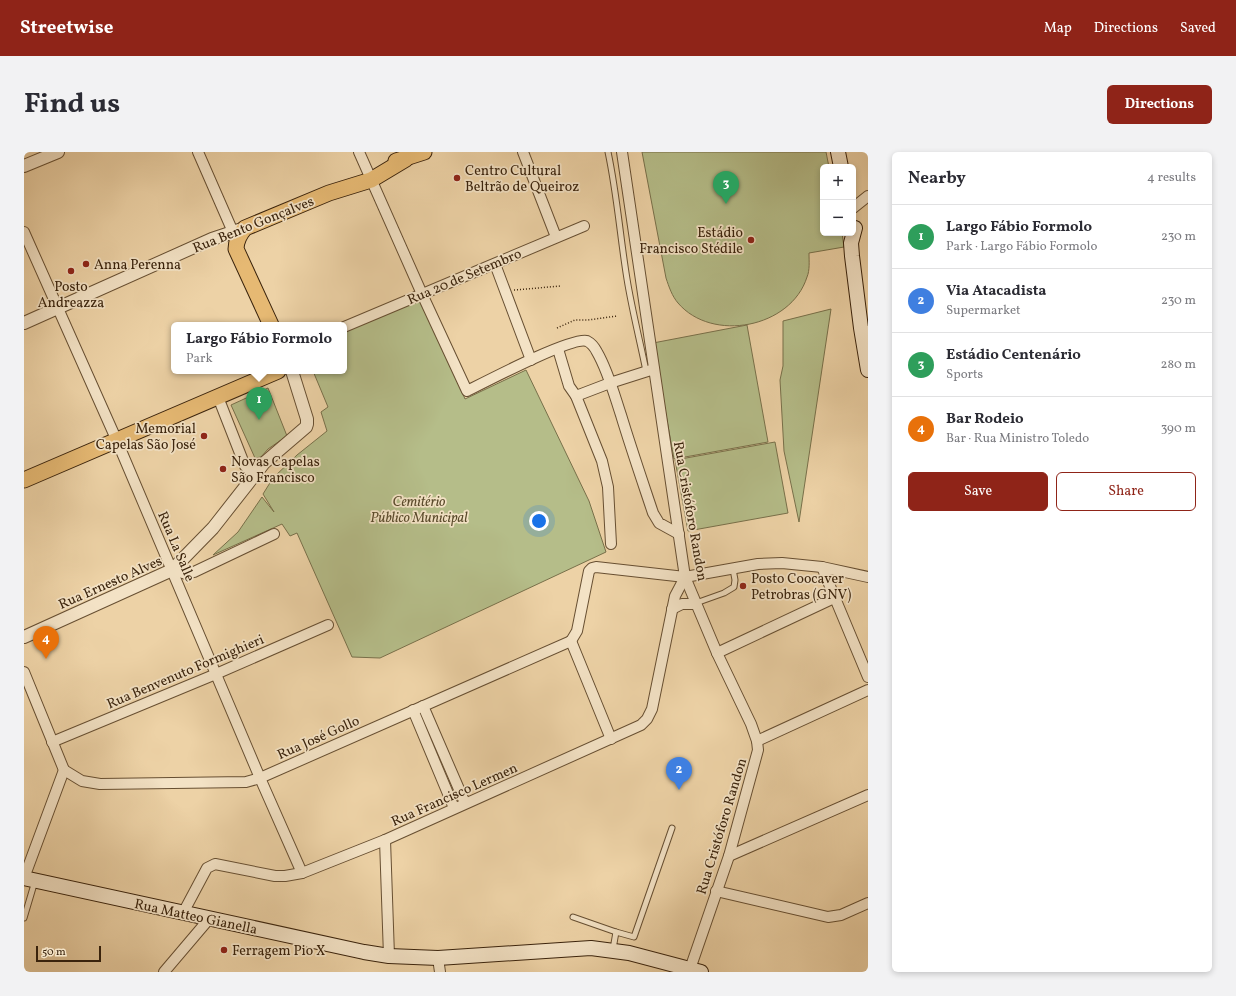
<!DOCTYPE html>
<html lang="en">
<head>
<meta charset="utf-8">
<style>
  body { margin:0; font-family:Vollkorn,serif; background:#f2f2f3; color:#2b2b33 }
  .controls { position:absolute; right:12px; top:12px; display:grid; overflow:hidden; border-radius:6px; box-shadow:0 2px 6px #0003 }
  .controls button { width:36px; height:36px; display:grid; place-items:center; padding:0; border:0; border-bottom:1px solid #e1e1e2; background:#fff; color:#2b2b33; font:20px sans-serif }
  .scale { position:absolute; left:12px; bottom:10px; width:65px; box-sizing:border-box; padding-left:4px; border:2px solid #3a230c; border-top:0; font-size:11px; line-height:14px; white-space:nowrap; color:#3a230c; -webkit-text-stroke:3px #f3e2c5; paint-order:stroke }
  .you { position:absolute; left:515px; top:369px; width:14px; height:14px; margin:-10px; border:3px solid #fff; border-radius:50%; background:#1a73e8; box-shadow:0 0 0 6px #1a73e833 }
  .badge { display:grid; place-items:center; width:26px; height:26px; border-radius:50%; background:#8f2418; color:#fff; font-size:13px; font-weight:700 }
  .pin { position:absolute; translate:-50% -33px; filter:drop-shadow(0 1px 2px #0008) }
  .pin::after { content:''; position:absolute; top:21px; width:14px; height:12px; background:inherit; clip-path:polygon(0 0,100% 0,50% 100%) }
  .popup { position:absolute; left:147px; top:170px; width:176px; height:52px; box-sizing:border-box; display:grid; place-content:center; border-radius:6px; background:#fff; filter:drop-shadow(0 1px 3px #0005); font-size:13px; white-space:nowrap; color:#7c7c81 }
  .popup b { font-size:15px; color:#2b2b33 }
  .popup::after { content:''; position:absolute; left:50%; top:100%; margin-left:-8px; border:8px solid transparent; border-top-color:#fff }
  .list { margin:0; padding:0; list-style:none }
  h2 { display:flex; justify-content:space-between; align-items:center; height:52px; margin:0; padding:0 16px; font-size:17px }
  h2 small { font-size:13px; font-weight:400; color:#7c7c81 }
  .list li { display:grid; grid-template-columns:26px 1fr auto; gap:12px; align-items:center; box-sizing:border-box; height:64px; padding:0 16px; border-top:1px solid #e1e1e2 }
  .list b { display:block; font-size:15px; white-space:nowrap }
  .list p { margin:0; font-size:13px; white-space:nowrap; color:#7c7c81 }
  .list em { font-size:13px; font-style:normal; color:#7c7c81 }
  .actions { display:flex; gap:8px; padding:12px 16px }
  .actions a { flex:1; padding:9px 0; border:1px solid #8f2418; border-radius:6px; text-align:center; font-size:14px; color:#8f2418 }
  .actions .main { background:#8f2418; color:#fff }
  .map { position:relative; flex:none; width:844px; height:820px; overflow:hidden; border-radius:6px }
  header { display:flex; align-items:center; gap:24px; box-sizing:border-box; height:56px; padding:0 20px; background:#8f2418; color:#fff }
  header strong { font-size:19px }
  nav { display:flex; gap:22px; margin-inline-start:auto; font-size:14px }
  .intro { display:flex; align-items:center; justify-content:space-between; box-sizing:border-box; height:96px; padding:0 24px }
  h1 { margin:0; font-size:28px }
  .button { padding:10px 18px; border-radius:6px; background:#8f2418; color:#fff; font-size:14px; font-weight:700 }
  main { display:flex; gap:24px; padding:0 24px }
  aside { flex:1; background:#fff; border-radius:6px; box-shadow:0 2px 6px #0003 }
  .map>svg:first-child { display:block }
  .green { fill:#b5bd89; stroke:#78704a }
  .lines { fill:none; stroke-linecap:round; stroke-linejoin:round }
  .service-casing { stroke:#674f32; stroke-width:7 }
  .minor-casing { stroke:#674f32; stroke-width:12 }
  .tertiary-casing { stroke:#674f32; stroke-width:14 }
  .secondary-casing { stroke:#3a230c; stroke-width:16 }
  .primary-casing { stroke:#3a230c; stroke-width:17 }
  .path { stroke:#3a230c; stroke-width:1.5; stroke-dasharray:1 2; stroke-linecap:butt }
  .service { stroke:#f3e2c5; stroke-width:5 }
  .minor { stroke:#f3e2c5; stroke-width:10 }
  .tertiary { stroke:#f3e2c5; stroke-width:12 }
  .secondary { stroke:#f3e2c5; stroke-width:14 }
  .primary { stroke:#e6b973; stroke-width:15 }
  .poi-dot { fill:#8f2418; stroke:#f3e2c5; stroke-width:1.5 }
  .labels { text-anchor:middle; stroke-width:3.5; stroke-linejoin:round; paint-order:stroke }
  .poi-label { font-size:14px; fill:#3a230c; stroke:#f3e2c5; text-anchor:start }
  .street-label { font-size:14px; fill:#3a230c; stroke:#f3e2c5 }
  .park-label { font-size:14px; font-style:italic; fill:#594a2b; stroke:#f3e2c5 }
</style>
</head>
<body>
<header>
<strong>Streetwise</strong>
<nav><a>Map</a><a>Directions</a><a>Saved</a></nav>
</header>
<div class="intro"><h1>Find us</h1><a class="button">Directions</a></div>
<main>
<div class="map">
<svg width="844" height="820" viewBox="0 0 844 820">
  <rect width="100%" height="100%" fill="#edd2a6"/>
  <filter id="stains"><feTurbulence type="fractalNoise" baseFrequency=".005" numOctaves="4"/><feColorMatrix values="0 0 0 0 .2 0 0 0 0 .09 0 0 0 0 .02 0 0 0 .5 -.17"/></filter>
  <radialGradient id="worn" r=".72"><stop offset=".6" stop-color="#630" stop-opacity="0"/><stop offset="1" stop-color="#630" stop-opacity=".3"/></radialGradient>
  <g class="green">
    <path d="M618 0H802L805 15H799V81H818L820 95 785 101C785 109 786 118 783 125 767 176 688 191 654 151 648 144 645 135 642 126Z"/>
    <path d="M398 147 441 247 502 218 565 349 582 400 356 506 328 505 273 381 266 384 258 372 189 403 214 380 238 345 250 360 239 342 249 326 273 303 303 279 297 260 304 255 289 219H320V180Z"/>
    <path d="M807 157 775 370 760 299 756 228 759 214V169Z"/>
    <path d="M723 173 744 290 650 307 629 191Z"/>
    <path d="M244 236 263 284 244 297 237 305 231 306 207 253Z"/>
    <path d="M751 290 764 361 664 379 651 308Z"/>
  </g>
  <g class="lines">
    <defs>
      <g id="service">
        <path d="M584 0C593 42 596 84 603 127 608 158 616 189 622 219"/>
        <path d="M672 451 700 441 710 435 711 428 709 417"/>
        <path d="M549 765 592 780"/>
        <path d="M0 766 11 729"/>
        <path d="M589 797 592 780 610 785 648 676"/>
      </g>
      <g id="minor">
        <path d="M174 0 209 80"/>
        <path d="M335 0 398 142 443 239C461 230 549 184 563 189 567 191 571 196 573 200 584 219 590 242 597 263 607 296 618 328 629 361L635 371 655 382"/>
        <path d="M499 0 532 85"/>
        <path d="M598 0 661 425 693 501 727 572 733 589 734 598 705 704 665 820"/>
        <path d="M829 56 844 44"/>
        <path d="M0 80 93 289 236 626 278 721"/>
        <path d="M471 112 507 208"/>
        <path d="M320 175 560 74"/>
        <path d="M534 197 545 234 552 244 578 309 584 335 587 392"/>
        <path d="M552 244 586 231 630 217"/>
        <path d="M194 245 221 314 229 323"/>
        <path d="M798 415 844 525"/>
        <path d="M148 418 162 422 170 420 250 382"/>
        <path d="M648 457 658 452H671"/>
        <path d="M547 489 553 479 565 419 568 416 572 415 661 425 734 412 758 411 798 415 844 425"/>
        <path d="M547 489 587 587"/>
        <path d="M693 501 810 446"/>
        <path d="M0 520 40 618"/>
        <path d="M399 554 441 651"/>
        <path d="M389 558 430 656"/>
        <path d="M733 589 844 538"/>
        <path d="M28 590 192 522 304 473"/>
        <path d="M40 618 58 629 76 632 222 630 236 626 547 489"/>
        <path d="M361 688 365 804"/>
        <path d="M705 704 844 643"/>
        <path d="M0 726 40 618"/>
        <path d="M692 739 804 765 817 763 844 751"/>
        <path d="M159 761 183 716 191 712 251 724H261L278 721 361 688 617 573 623 567 628 557 651 444 661 425"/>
        <path d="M414 806 416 820"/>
        <path d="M140 820 185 767"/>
      </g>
      <g id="tertiary">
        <path d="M0 14 34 0"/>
        <path d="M0 171 188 87 221 76"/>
        <path d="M0 485 148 418 189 376 240 311 282 275 283 272V267L268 219"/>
      </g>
      <g id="secondary">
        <path d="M814 0 817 15"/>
        <path d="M831 76 827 91 828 104 837 176 844 218"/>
        <path d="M0 726 340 800 365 804 414 806 567 796 605 801 677 820"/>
      </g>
      <g id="primary">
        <path d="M372 9 400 0"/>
        <path d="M247 173 212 97C212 89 215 83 221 76L305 41 347 28 382 7"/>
        <path d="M0 328 254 219"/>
      </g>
    </defs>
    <use href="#service" class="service-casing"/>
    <use href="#minor" class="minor-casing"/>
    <use href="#tertiary" class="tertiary-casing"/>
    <use href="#secondary" class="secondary-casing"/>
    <use href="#primary" class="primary-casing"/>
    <g class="path">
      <path d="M490 138 537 134"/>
      <path d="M533 176 551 168H564L593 164"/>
    </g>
    <use href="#service" class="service"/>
    <use href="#minor" class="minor"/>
    <use href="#tertiary" class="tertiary"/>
    <use href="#secondary" class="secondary"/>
    <use href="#primary" class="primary"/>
  </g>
  <g class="poi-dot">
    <circle cx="433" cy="26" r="4"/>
    <circle cx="727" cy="88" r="4"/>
    <circle cx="62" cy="112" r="4"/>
    <circle cx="47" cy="119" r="4"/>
    <circle cx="180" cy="284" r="4"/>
    <circle cx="199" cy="317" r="4"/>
    <circle cx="719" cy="434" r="4"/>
    <circle cx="200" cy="798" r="4"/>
  </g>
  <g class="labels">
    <g class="poi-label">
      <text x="441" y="23">Centro Cultural<tspan x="441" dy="16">Beltrão de Queiroz</tspan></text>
      <text x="719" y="85" text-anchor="end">Estádio<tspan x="719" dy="16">Francisco Stédile</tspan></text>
      <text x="70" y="117">Anna Perenna</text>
      <text x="47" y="139" text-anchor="middle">Posto<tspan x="47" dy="16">Andreazza</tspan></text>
      <text x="172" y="281" text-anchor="end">Memorial<tspan x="172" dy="16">Capelas São José</tspan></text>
      <text x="207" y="314">Novas Capelas<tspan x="207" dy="16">São Francisco</tspan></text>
      <text x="727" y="431">Posto Coocaver<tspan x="727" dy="16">Petrobras (GNV)</tspan></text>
      <text x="208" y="803">Ferragem Pio X</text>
    </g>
    <g class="street-label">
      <text transform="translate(229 72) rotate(-22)" y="5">Rua Bento Gonçalves</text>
      <text transform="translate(440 124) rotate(-23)" y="5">Rua 20 de Setembro</text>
      <text transform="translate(667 359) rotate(80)" y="5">Rua Cristóforo Randon</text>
      <text transform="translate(153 394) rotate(67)" y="5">Rua La Salle</text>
      <text transform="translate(86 430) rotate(-24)" y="5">Rua Ernesto Alves</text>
      <text transform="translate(161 519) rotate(-23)" y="5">Rua Benvenuto Formighieri</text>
      <text transform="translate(294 585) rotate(-24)" y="5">Rua José Gollo</text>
      <text transform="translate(430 642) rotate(-24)" y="5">Rua Francisco Lermen</text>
      <text transform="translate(697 674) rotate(-73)" y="5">Rua Cristóforo Randon</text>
      <text transform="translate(172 764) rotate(12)" y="5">Rua Matteo Gianella</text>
    </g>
    <g class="park-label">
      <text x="395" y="354">Cemitério<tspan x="395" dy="16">Público Municipal</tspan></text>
    </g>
  </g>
  <rect width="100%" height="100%" filter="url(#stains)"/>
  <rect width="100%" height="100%" fill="url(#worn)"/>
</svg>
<div class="controls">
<button>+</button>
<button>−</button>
</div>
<div class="scale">50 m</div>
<div class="you"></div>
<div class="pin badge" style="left:235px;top:268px;background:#2e9e5b">1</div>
<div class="popup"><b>Largo Fábio Formolo</b>Park</div>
<div class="pin badge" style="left:655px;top:638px;background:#3f7fe0">2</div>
<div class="pin badge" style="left:702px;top:52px;background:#2e9e5b">3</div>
<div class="pin badge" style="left:22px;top:507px;background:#e8710a">4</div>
</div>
<aside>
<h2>Nearby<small>4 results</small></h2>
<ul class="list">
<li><span class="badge" style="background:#2e9e5b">1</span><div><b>Largo Fábio Formolo</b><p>Park · Largo Fábio Formolo</p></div><em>230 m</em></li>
<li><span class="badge" style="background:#3f7fe0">2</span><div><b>Via Atacadista</b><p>Supermarket</p></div><em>230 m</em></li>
<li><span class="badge" style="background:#2e9e5b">3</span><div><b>Estádio Centenário</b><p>Sports</p></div><em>280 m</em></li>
<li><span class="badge" style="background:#e8710a">4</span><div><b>Bar Rodeio</b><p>Bar · Rua Ministro Toledo</p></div><em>390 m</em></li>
</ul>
<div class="actions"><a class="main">Save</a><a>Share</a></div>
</aside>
</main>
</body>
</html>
